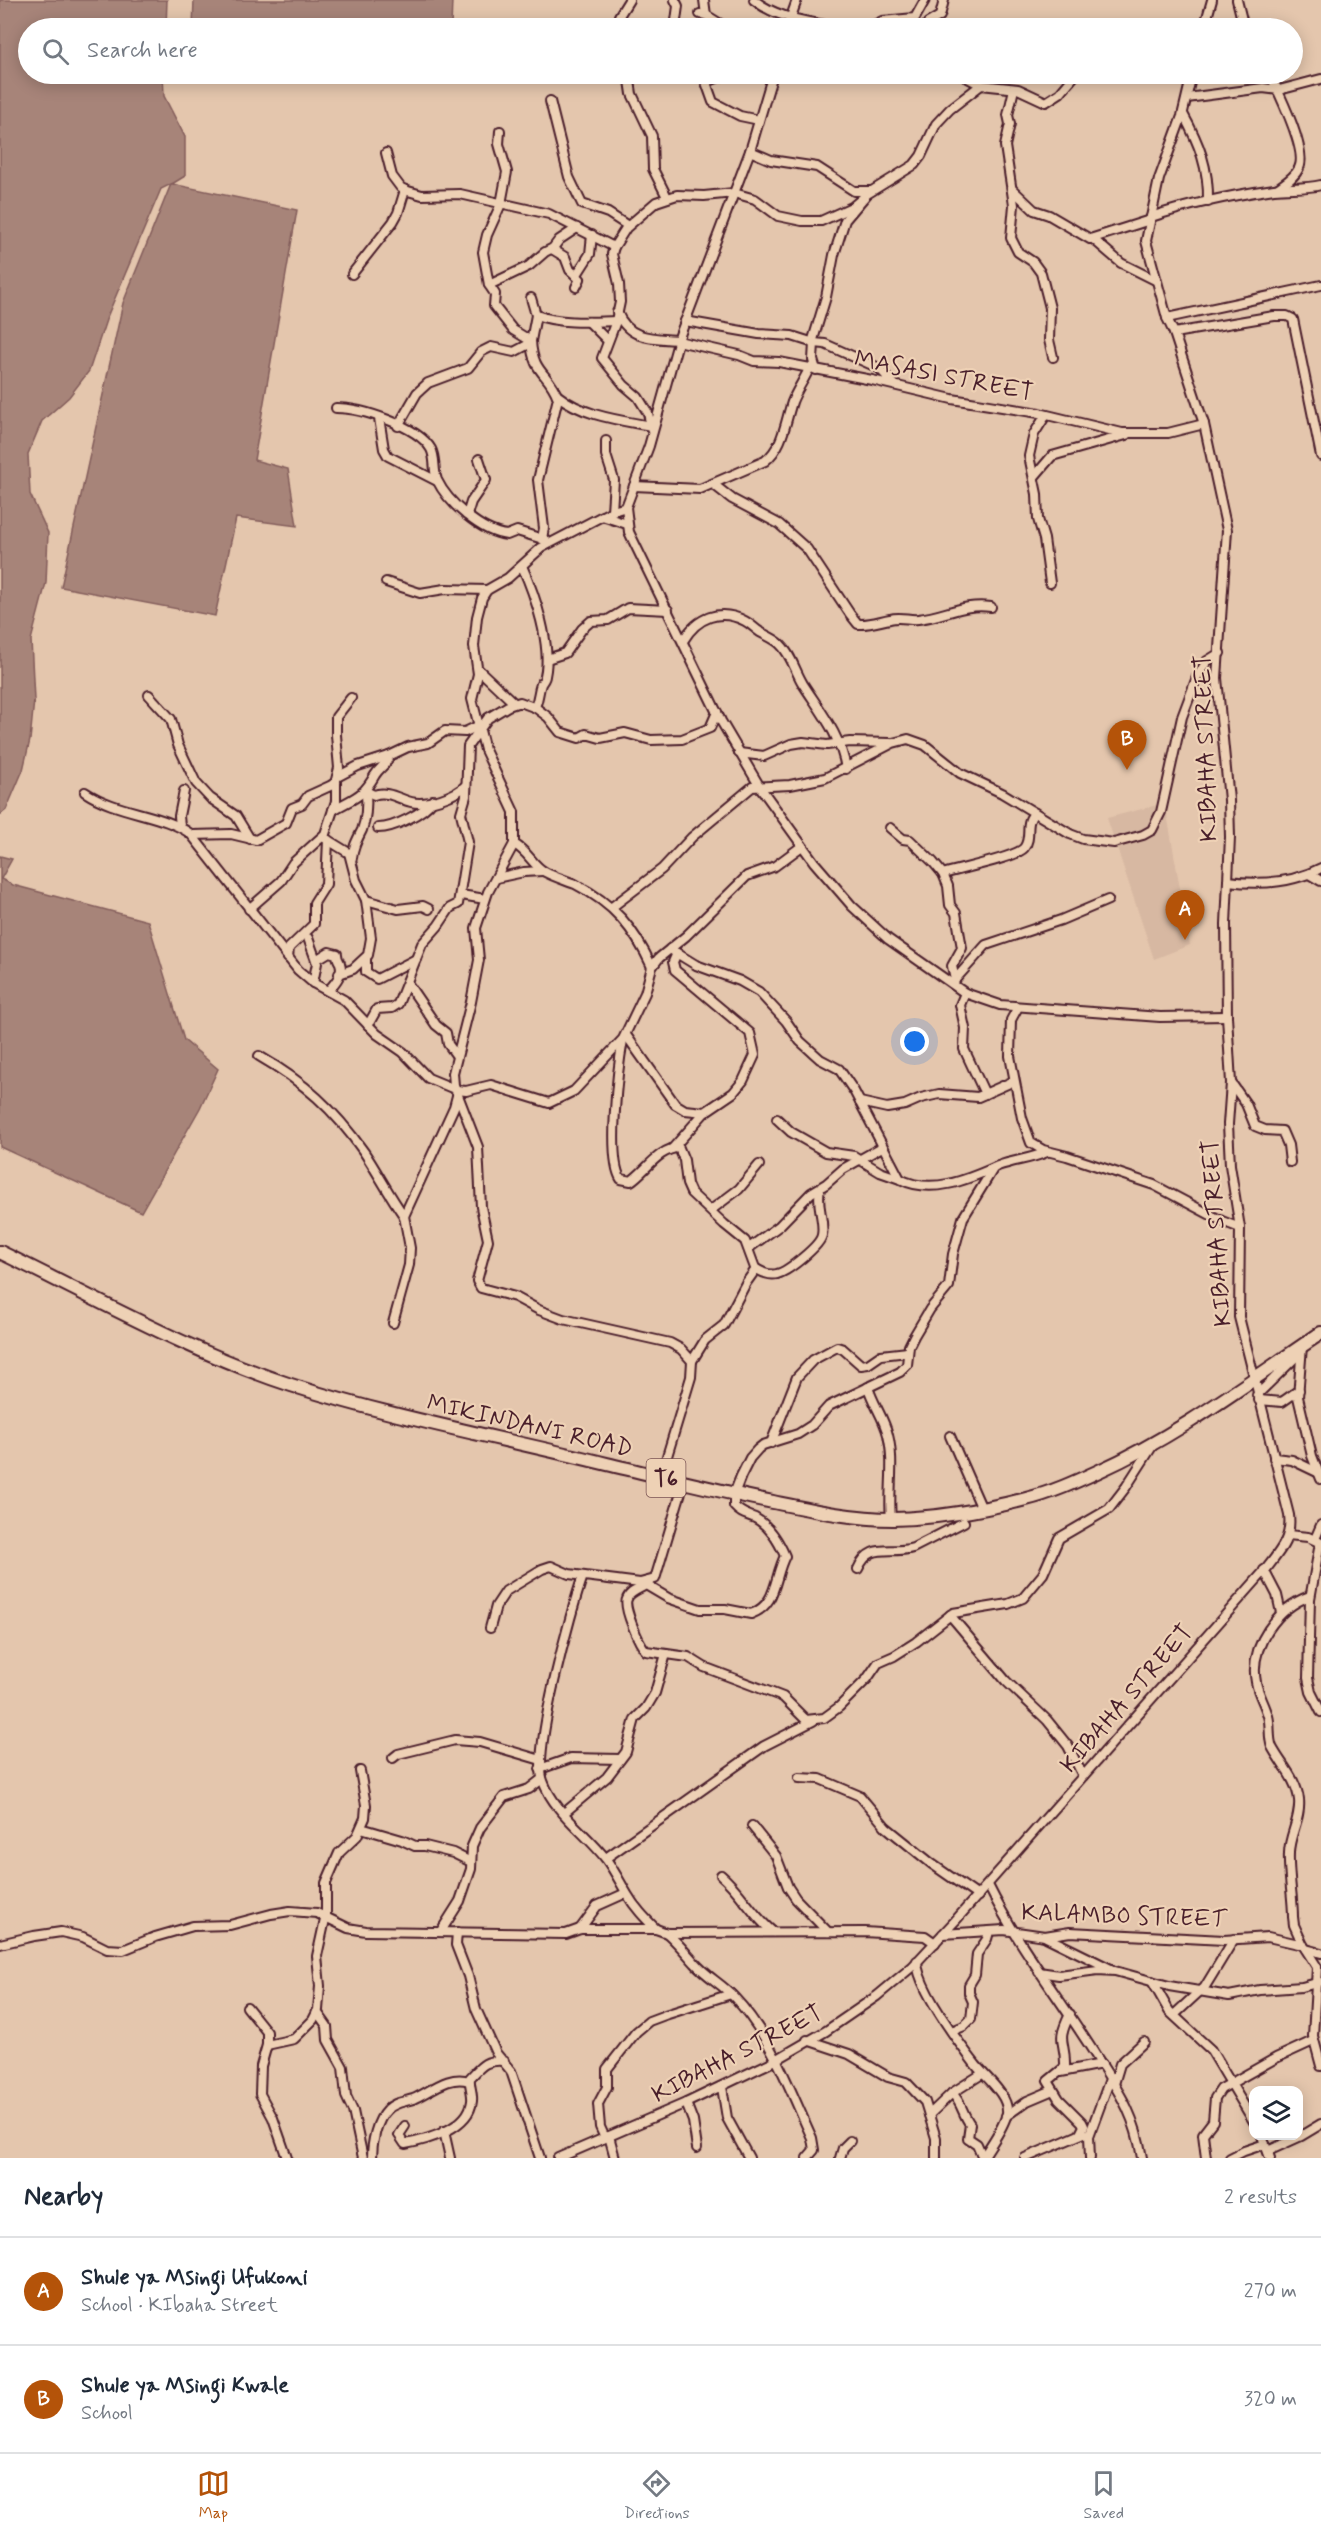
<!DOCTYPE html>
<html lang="en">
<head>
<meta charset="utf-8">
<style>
  body { margin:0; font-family:Mynerve,sans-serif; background:#f6f6f7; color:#1f2937 }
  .controls { position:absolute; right:18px; bottom:18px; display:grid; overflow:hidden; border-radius:12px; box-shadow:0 3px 15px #0003 }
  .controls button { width:54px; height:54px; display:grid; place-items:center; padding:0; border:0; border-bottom:2px solid #e0e1e3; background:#fff; color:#1f2937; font:30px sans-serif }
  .you { position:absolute; left:915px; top:1042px; width:21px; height:21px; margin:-15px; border:4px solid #fff; border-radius:50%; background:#1a73e8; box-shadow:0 0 0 9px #1a73e833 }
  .badge { display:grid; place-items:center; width:39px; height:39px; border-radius:50%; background:#b45309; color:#fff; font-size:20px; font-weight:700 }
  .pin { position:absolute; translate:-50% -50px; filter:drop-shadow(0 2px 3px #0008) }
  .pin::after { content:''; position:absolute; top:32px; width:21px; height:18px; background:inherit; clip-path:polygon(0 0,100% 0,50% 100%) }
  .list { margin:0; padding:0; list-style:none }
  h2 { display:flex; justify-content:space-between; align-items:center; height:78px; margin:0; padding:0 24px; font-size:26px }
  h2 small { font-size:20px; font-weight:400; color:#747a83 }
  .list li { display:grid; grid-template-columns:39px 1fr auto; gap:18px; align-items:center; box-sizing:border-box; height:108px; padding:0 24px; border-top:2px solid #e0e1e3 }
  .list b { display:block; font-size:22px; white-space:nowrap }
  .list p { margin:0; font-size:20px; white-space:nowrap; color:#747a83 }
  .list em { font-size:20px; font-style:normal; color:#747a83 }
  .icon { flex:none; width:33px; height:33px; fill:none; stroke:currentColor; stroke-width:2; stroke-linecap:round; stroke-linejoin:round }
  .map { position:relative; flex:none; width:1321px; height:2158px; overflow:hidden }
  .search { position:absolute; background:#fff; box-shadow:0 3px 15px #0003; left:18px; right:18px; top:18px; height:66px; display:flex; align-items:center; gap:15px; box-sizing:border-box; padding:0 21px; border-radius:33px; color:#747a83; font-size:22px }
  .sheet { height:294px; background:#fff }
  nav { display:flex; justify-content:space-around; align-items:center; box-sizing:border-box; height:84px; border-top:2px solid #e0e1e3; background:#fff; font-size:16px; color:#747a83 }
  nav a { display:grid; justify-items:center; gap:3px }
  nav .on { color:#b45309 }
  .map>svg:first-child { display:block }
  .built { fill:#d7b8a2 }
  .water { fill:#a78479; stroke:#825c5a; stroke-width:1.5 }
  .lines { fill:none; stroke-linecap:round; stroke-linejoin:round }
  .minor-casing { stroke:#4a1f2b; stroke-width:12 }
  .trunk-casing { stroke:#4a1f2b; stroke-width:16 }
  .minor { stroke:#eed1b5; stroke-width:8 }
  .trunk { stroke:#eed1b5; stroke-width:12 }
  .labels { text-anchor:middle; stroke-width:4.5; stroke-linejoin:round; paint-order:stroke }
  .shield { fill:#eed1b5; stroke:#7b5454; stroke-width:1.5 }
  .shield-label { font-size:22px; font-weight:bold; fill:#4a1f2b }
  .street-label { font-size:24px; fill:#4a1f2b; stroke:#eed1b5 }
</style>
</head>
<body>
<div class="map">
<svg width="1321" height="2158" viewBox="0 0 1321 2158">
  <rect width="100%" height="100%" fill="#e4c6ad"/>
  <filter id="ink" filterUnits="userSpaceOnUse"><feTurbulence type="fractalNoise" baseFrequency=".0167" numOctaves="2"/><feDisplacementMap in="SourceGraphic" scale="12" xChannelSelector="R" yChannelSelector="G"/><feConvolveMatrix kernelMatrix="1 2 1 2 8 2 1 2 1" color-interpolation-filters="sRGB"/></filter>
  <g filter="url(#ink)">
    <path class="built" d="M1165 803 1190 945 1154 959 1107 818Z"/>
    <g class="water">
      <path d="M0 0H167L166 28H28V74H163L164 96 185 137V176L172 184 297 210 254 460 288 469 297 526 236 518 215 616 61 587 123 303 171 184 161 189 107 317 89 371 69 397 42 421 28 454 30 494 48 533 46 583 31 640 34 700 30 740 23 770 6 810 0 815Z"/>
      <path d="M194 0H452L451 28H193Z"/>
      <path d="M0 856 12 859 1 879 13 885 148 921 184 1040 218 1069 200 1108 141 1212 0 1147Z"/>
    </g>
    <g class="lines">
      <defs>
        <g id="minor">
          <path d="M704 0 706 15"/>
          <path d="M754 0C779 20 810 21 839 28"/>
          <path d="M1237 0 1244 28"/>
          <path d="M700 14 706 15 727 28"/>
          <path d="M928 23 940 16 944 0"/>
          <path d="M624 28 619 16 629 0"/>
          <path d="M675 28 678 6 675 0"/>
          <path d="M787 28 797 0"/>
          <path d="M874 28 876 24 882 21 915 18 925 0"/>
          <path d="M1204 28 1212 0"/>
          <path d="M629 74 632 94 652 136 653 169 667 197"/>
          <path d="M703 74 713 102 740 116 759 120"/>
          <path d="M773 74 750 151 680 335 649 446 626 507 629 532 721 721 760 787 814 862 852 906 888 939 965 993 1000 1005 1160 1017 1227 1016"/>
          <path d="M960 74 981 85 1018 89 1046 102 1060 93 1076 74"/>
          <path d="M1270 74C1278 91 1308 151 1299 168 1295 177 1285 183 1278 188"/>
          <path d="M707 82 727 74"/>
          <path d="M1014 89 1008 115 1010 124 1005 146 1014 205 1011 238 1018 252 1033 262 1041 273 1050 308 1049 340 1053 357"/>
          <path d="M1187 98 1263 88 1279 90 1321 79"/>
          <path d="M550 101 569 177 582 204 608 213 628 226"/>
          <path d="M1183 114C1199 143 1209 168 1208 202"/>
          <path d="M500 131 499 144 507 172 501 204 487 235 483 252 489 285 495 294 494 306 513 330 531 341C533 375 549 372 558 398L538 480 544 528 542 539"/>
          <path d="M750 151 771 160 817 167 854 191H871"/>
          <path d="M386 153 392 176 401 188 408 191 422 195 460 194 549 214 614 247"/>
          <path d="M1013 190 1034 210 1049 215 1090 239 1150 220"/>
          <path d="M1151 217C1190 204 1233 195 1274 189 1290 187 1305 189 1321 185"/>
          <path d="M1093 239 1121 263 1155 280"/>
          <path d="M552 249 565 257 570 270 580 279 576 287"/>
          <path d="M352 274 393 222 398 213 405 190"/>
          <path d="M576 276 590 254 592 235"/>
          <path d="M489 285 529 266 545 252 553 248 559 240 577 228"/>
          <path d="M617 312C629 340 651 338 678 340"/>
          <path d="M536 315C561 324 590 322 616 321"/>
          <path d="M1167 318 1321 285"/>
          <path d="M685 321 759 334 792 336 814 343 825 344 879 368 895 385"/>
          <path d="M589 322 607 340"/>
          <path d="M1174 333 1274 316H1287L1293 319 1321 456"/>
          <path d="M531 341 536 315 531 298"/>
          <path d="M678 341 739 355 754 361 779 362 872 380 952 399 1039 413 1122 433H1168L1204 424"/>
          <path d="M812 343 826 297 834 255 845 220 867 194 914 165 921 156 936 124 950 109 981 85"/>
          <path d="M814 343 813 360 816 370"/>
          <path d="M557 395C583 416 619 420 651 426"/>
          <path d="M336 408C361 408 418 426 431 449 436 458 433 470 437 480 448 503 481 532 507 535L517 531 546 540"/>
          <path d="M1046 415 1034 434 1029 456 1037 494 1038 519 1044 539 1050 583"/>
          <path d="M379 418 384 449 388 456 437 481"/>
          <path d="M398 426 417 393 428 383 468 368 481 352 491 347 514 352 531 343"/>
          <path d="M652 431 648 413 638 397 624 385 602 358 616 321 620 302 619 284 612 254 614 247 626 228 656 202 677 195 704 196 734 193 755 199 778 216 802 221H821L852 207 865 196"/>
          <path d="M606 441V455L614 480 612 511"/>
          <path d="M1034 477 1052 456 1126 435"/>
          <path d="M713 484 732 499 779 524 807 549 850 614 858 624C870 625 879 621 890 619 900 616 909 620 918 619 946 616 963 603 991 607"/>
          <path d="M634 486 700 489 765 461C783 447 785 423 792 402 796 391 804 380 809 369"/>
          <path d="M626 507 610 512 541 548 508 578 487 590 482 598 477 617 474 646 478 674 472 699 485 750 514 812V844L488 892 476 928 479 960 471 1002 453 1073 454 1085 478 1147 481 1207 488 1240 477 1281 481 1288 515 1297 539 1310 563 1319 670 1343 681 1349 692 1361 691 1377 661 1476"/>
          <path d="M467 515 471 502 486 480 479 459"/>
          <path d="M602 516 627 524"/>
          <path d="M522 566C535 595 552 645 545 676 545 679 542 682 541 684 538 692 539 698 535 707"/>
          <path d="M386 582 420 593 445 589 487 590"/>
          <path d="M683 641C697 617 720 608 745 621 751 624 755 629 760 632 767 636 775 639 780 644 791 654 795 671 803 684 821 712 841 736 846 769"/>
          <path d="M547 659 565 653 582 629 591 621 608 620 628 608 668 610"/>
          <path d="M478 669 514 703"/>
          <path d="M149 695 171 719 178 745 196 783 210 798 236 816 250 839"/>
          <path d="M739 753 764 756 791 744 803 742 827 745 850 742 890 743"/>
          <path d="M337 777 358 766 389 756 408 747 428 743 445 731 465 732 478 726"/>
          <path d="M366 791 374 795C387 790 399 799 411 802 426 806 456 796 466 785"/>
          <path d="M85 792C118 814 162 813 191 834L298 970 313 983 344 1000 377 1034 403 1052 428 1078 457 1090 466 1091 491 1085 549 1103 574 1091 623 1039 645 993 652 967 659 958 686 936 747 876 775 866 802 846"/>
          <path d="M333 810C355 797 362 798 375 775 380 767 386 766 389 756"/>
          <path d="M180 826 179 816 184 791"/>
          <path d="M378 828C394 828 424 813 433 800"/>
          <path d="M890 828 903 839 910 840 933 862 943 874 948 886 950 905 956 913 962 948 952 966 955 980"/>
          <path d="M192 835 231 834 256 840 286 823 292 808 302 804 308 796 330 786 336 782"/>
          <path d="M323 837 349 853 356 880 366 900 398 909 423 906 429 909"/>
          <path d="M514 844C529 852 532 865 545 872 554 877 565 880 575 884 614 904 634 928 652 967"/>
          <path d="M352 858C353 847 357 840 362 830 367 817 367 805 366 791"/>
          <path d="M943 874C958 869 1015 858 1024 848 1033 837 1023 822 1035 813"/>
          <path d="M1309 874 1321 881"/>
          <path d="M496 878 524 872 542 871"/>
          <path d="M1228 881C1259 885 1293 883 1321 868"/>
          <path d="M461 895 485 899"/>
          <path d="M612 907 662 869 692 837 752 787 790 785 825 778 893 743 908 739 925 745 960 773 1002 793 1070 834 1083 839 1114 843 1143 835 1152 830 1161 812 1182 717 1197 677 1207 661 1220 653"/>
          <path d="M249 909 281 881 293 863 325 834 336 801V780L339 768 336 735V717L351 698"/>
          <path d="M308 938 317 963 313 983"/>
          <path d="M670 949 696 965 740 981 759 992 786 1021 800 1041 820 1059 839 1069 854 1091 900 1179C931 1195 967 1180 998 1166 1014 1160 1031 1159 1047 1152"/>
          <path d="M288 958 289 948 314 924V903L326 884 328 840"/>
          <path d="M366 958V972L377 979 416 959"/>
          <path d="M316 960 329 952 337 954C337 957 338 960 340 963 344 974 334 984 328 991"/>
          <path d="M339 974 353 969 368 955 371 938 366 900"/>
          <path d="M952 983 986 945 1061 920 1108 900"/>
          <path d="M408 984 436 1025 446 1033 448 1044 456 1055"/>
          <path d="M965 993 960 1005 965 1028 964 1049 985 1094"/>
          <path d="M1018 1007 1011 1020 1010 1056 1022 1118 1031 1143 1043 1150 1067 1156 1154 1185 1222 1221 1240 1228"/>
          <path d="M368 1025 377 1009 392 1008 398 1004 422 944 438 926 450 908 458 904 468 842 461 813 466 796 468 746 488 718 508 706 520 702 536 708 548 717 560 732 579 738 586 734 600 738 625 733 651 740 682 739 710 728 717 712"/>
          <path d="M626 1035 675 1104 685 1110 705 1112"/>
          <path d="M623 1040C618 1067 607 1159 621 1179L631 1181C646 1171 659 1148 679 1148L684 1160 687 1184 691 1193 724 1224 745 1241 755 1268C761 1272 769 1276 777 1274 787 1272 820 1246 822 1235 825 1221 816 1206 820 1189"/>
          <path d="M259 1056C304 1082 334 1109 364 1152 378 1173 389 1195 404 1216"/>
          <path d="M1232 1084 1246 1104 1255 1126 1265 1130 1282 1131 1288 1145 1290 1162"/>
          <path d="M860 1102 887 1108 905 1105 921 1098 939 1094 978 1097 1014 1081"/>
          <path d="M777 1119 791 1132 826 1152 854 1156 880 1172 900 1179"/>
          <path d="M673 1148 705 1112 733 1093 743 1081 755 1055 750 1033 675 970 673 962 677 953"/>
          <path d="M711 1210 739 1189 759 1165"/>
          <path d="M749 1248 779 1226 811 1193 826 1184 843 1169 882 1147"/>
          <path d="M393 1323 409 1265 410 1248 404 1216 454 1107 458 1092"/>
          <path d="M1302 1346 1298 1397 1312 1456 1321 1479"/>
          <path d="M692 1361 705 1340 724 1325 746 1283 756 1269"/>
          <path d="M868 1387C873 1404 884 1418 888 1435 895 1463 888 1491 891 1519"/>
          <path d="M1257 1395 1298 1355"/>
          <path d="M1259 1400 1282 1402 1299 1390"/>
          <path d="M950 1436 982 1509"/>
          <path d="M771 1443 797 1377 813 1360 837 1347 843 1349 861 1365 868 1364 881 1355 908 1352"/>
          <path d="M1274 1458 1292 1460 1317 1472"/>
          <path d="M1288 1535 1308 1537 1321 1543"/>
          <path d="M1315 1539 1321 1525"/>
          <path d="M1320 1543 1310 1599 1308 1678 1311 1692 1321 1712"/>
          <path d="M858 1569C870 1541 889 1555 913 1548L964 1522"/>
          <path d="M1264 1570 1277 1595 1281 1613"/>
          <path d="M583 1576C571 1610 532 1752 543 1781 554 1812 586 1833 606 1859 614 1870 620 1882 627 1894 635 1908 645 1918 656 1929"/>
          <path d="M649 1582C643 1589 630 1590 627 1599 623 1607 639 1644 646 1651L688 1657 704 1667 783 1697 806 1720 824 1718 839 1707 867 1679 878 1663 894 1656 916 1642 953 1613 1008 1604 1023 1598 1043 1574 1059 1538 1109 1509 1126 1487 1153 1445"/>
          <path d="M646 1585 668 1598 700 1609H725L751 1614C777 1605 774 1577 785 1556 779 1542 770 1526 755 1518 746 1514 741 1514 734 1506V1494L741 1476 750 1458 758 1449 763 1445 798 1434 812 1425 829 1406 900 1372 907 1365 909 1346 914 1336 930 1309 949 1286 953 1254 963 1218 993 1169"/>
          <path d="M1310 1596C1278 1607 1249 1646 1256 1682 1258 1694 1265 1704 1268 1716 1271 1726 1268 1737 1272 1747 1281 1764 1297 1780 1299 1800 1301 1819 1289 1835 1289 1853 1288 1875 1293 1896 1293 1917L1294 1925 1303 1945 1317 1967 1313 2036 1321 2066"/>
          <path d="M950 1615 1006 1681 1047 1720 1068 1746 1083 1776"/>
          <path d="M490 1628 496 1606 506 1591 542 1569 551 1566 569 1574 640 1583 655 1579 684 1482"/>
          <path d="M393 1758 398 1754 455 1740 480 1742 541 1760"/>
          <path d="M540 1769 571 1758 620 1759"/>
          <path d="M799 1778 820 1779 860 1796 886 1827 932 1864 978 1896"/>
          <path d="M564 1813 607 1777 626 1752 635 1719 646 1708 655 1693 666 1654"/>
          <path d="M752 1826 776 1856 788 1887 796 1899 828 1932"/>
          <path d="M361 1828 402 1840 415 1846H425L453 1853 471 1862"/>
          <path d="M606 1858 764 1746 813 1721"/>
          <path d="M721 1875C741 1892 752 1915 773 1932"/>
          <path d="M988 1885C1018 1946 1062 2001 1098 2059 1121 2095 1135 2115 1142 2158"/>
          <path d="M580 1929 597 1906 626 1893"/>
          <path d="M441 1931 460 1901 471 1869 472 1846 480 1828 504 1797 529 1789 542 1779"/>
          <path d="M457 1932 456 1945 468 1976 476 2009 496 2053 511 2071 540 2158"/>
          <path d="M667 1933C678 1943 686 1953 695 1963 706 1976 722 1984 734 1997 771 2036 790 2090 812 2138L814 2150 807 2158"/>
          <path d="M943 1934 1004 1930 1045 1936 1070 1932 1224 1940 1268 1937 1303 1945"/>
          <path d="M1046 1937 1111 1969"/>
          <path d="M0 1944 34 1936 61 1932 83 1937 107 1949 123 1950 155 1937 193 1926 230 1925 271 1914 290 1911 317 1913 348 1928 366 1931 566 1934 580 1929H656L667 1933 865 1932 925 1936 935 1943"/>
          <path d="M1306 1949 1321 1953"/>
          <path d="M917 1961C917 1987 959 2043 975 2064 985 2077 1009 2095 1007 2113 1004 2128 990 2145 983 2158"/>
          <path d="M1039 1972 1059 1975 1098 1970 1115 1971 1169 1986 1229 1996 1260 1990 1302 1987 1320 1982"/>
          <path d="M1152 1981 1169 2011 1211 2050 1254 2122"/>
          <path d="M1203 1990 1234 1939"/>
          <path d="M247 2007 267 2032V2045L261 2066 260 2094 273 2118 287 2158"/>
          <path d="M317 2012 327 2026 328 2040 343 2067 346 2096 353 2111 363 2158"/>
          <path d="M1070 2014C1055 2045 1066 2038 1065 2067L1048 2081 1059 2099 1082 2122 1084 2126 1080 2134"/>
          <path d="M1174 2015 1201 1990"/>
          <path d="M952 2031 964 2026 971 2019 973 2002 969 1993V1985L975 1975 977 1954 987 1939 989 1932"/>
          <path d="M807 2040 849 2054 888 2077 906 2082 925 2102 936 2138V2158"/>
          <path d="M267 2045 294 2039 313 2020 318 2010 320 1986 317 1956 326 1915V1883L339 1853 357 1836 365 1818 366 1805 360 1771"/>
          <path d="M1061 2072 1102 2064"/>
          <path d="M1114 2084 1120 2064 1144 2042"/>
          <path d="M722 2087 727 2118 749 2158"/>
          <path d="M952 2093C962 2103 962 2113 970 2124L968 2138 977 2144 983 2158"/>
          <path d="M686 2103 693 2121 697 2148"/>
          <path d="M929 2115 952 2093 982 2074"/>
          <path d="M1006 2116 1027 2101 1053 2090"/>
          <path d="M405 2126 399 2135 405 2144C428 2140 469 2128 472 2101 473 2093 469 2086 470 2078 481 2066 486 2059 504 2061"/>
          <path d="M444 2131 450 2158"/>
          <path d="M609 2136 615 2158"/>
          <path d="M1262 2136 1270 2158"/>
          <path d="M605 2138 600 2127 598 2104 607 2087V2069L636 2032 649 2021 665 2015 731 1994"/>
          <path d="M1268 2151 1301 2136 1321 2124"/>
          <path d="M372 2158C372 2143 376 2121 387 2110 394 2102 404 2102 413 2099 430 2092 449 2074 469 2081"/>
          <path d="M558 2158 686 2103 776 2060 826 2031 877 1996 913 1966 955 1921 1267 1568C1280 1551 1292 1538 1289 1515L1239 1317 1240 1228 1230 1165 1228 1124 1231 1083 1227 1016 1226 924 1230 837 1229 800 1217 678 1227 530 1204 424 1174 333 1167 318 1146 241 1159 179 1182 116 1192 74"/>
          <path d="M840 2158 843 2148 850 2141"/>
          <path d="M1025 2158 1084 2133"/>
          <path d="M1090 2158 1089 2136 1110 2079"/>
          <path d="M1206 2158 1203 2134 1213 2121 1215 2098 1221 2089 1276 2058 1313 2041"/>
          <path d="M1230 2158 1244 2151 1265 2144"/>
        </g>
        <path id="trunk" d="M0 1252C93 1297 192 1353 291 1385 394 1418 502 1438 607 1464 663 1477 718 1491 773 1502 812 1510 853 1519 893 1519 937 1518 983 1510 1026 1499 1051 1493 1075 1482 1099 1471 1179 1435 1248 1382 1321 1333"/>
      </defs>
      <use href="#minor" class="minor-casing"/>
      <use href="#trunk" class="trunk-casing"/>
      <use href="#minor" class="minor"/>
      <use href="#trunk" class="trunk"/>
    </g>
  </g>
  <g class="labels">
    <rect class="shield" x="646.5" y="1459" width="39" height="38" rx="4.5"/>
    <g class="shield-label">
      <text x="666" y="1486">T6</text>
    </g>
    <g class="street-label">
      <text transform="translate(944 375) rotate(11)" y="8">MASASI STREET</text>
      <text transform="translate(1205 748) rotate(-92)" y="8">KIBAHA STREET</text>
      <text transform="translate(1216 1233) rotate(-94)" y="8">KIBAHA STREET</text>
      <text transform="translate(530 1425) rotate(13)" y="8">MIKINDANI ROAD</text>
      <text transform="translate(1126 1698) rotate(-49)" y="8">KIBAHA STREET</text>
      <text transform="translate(1124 1915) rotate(2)" y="8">KALAMBO STREET</text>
      <text transform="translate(737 2053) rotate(-27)" y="8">KIBAHA STREET</text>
    </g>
  </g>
</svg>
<div class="controls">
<button><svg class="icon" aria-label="layers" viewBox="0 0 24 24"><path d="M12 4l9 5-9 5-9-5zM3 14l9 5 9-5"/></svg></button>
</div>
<div class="you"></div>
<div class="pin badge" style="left:1185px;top:940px">A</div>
<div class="pin badge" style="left:1127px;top:770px">B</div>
<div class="search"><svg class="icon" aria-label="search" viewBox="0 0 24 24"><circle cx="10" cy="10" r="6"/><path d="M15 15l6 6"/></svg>Search here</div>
</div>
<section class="sheet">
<h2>Nearby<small>2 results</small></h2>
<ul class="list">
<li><span class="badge">A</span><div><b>Shule ya Msingi Ufukoni</b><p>School · KIbaha Street</p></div><em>270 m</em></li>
<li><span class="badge">B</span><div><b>Shule ya Msingi Kwale</b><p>School</p></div><em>320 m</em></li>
</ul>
</section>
<nav>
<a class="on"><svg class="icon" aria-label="map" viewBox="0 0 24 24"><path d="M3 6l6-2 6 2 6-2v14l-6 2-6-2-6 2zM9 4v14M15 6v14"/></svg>Map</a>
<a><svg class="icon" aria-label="directions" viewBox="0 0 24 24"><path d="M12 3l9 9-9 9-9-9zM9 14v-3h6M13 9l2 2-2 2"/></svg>Directions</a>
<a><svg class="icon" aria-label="saved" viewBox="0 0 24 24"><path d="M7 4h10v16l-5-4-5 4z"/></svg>Saved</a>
</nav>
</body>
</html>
